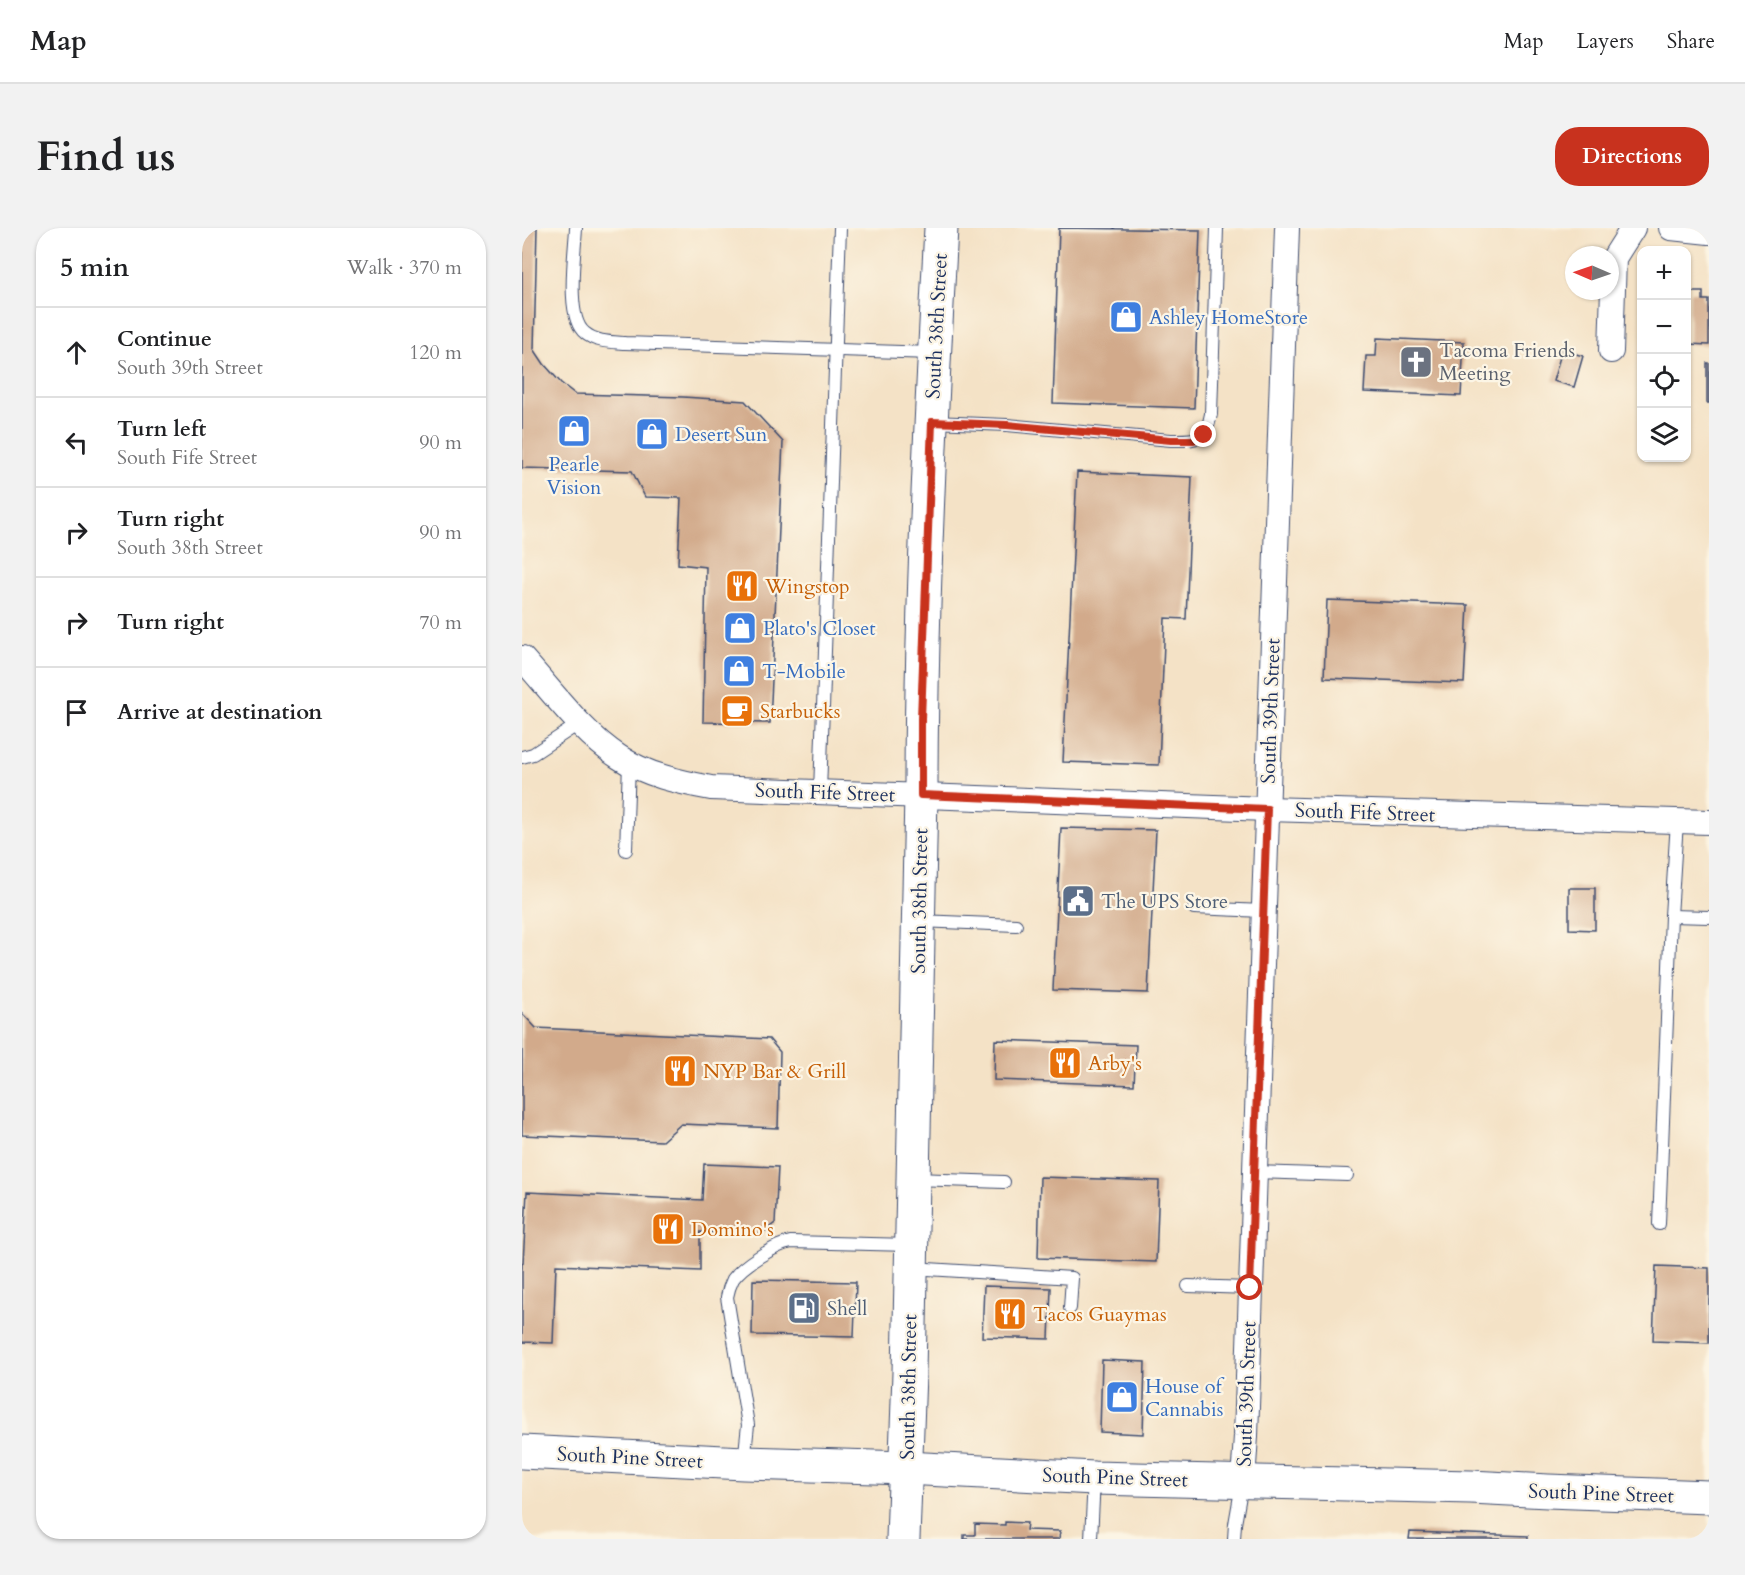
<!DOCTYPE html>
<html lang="en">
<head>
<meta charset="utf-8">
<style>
  body { margin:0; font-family:Cardo,serif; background:#f2f2f2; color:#202124 }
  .controls { position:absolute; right:18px; top:18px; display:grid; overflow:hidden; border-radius:12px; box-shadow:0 2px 4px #0004 }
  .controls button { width:54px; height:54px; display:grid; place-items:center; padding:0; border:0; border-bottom:2px solid #e0e0e0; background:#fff; color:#202124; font:30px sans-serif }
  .compass { position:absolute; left:1043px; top:18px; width:54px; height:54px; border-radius:50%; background:#fff; box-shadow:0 2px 4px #0004; rotate:272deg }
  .stop { position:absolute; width:18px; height:18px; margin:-14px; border:4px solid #c8321e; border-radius:50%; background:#fff }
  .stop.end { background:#c8321e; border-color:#fff; box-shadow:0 2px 6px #0008 }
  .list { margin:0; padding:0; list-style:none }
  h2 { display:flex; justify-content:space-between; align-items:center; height:78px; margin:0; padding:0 24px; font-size:26px }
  h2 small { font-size:20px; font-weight:400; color:#757577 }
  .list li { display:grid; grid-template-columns:39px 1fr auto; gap:18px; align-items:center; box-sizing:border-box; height:90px; padding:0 24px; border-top:2px solid #e0e0e0 }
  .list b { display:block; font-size:22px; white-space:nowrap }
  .list p { margin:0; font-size:20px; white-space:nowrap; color:#757577 }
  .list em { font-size:20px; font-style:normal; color:#757577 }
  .icon { flex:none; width:33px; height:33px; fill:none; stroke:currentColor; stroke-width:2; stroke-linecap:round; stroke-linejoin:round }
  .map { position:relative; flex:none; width:1187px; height:1311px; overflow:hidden; border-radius:24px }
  header { display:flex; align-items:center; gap:36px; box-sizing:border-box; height:84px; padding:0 30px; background:#fff; border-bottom:2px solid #e0e0e0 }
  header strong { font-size:28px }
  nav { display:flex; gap:33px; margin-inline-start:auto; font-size:21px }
  .intro { display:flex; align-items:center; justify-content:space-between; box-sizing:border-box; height:144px; padding:0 36px }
  h1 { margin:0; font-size:42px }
  .button { padding:15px 27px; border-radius:24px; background:#c8321e; color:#fff; font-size:21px; font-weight:700 }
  main { display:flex; gap:36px; padding:0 36px }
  aside { flex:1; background:#fff; border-radius:24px; box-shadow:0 2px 4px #0004 }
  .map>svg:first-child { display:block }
  .building { fill:#d2aa8b }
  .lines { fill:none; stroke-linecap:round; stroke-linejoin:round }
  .lane-casing { stroke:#3c4a6e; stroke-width:14 }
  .street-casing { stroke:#3c4a6e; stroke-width:26 }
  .secondary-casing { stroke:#3c4a6e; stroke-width:35 }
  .primary-casing { stroke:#3c4a6e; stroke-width:35 }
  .lane { stroke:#fff; stroke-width:12 }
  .street { stroke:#fff; stroke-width:24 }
  .secondary { stroke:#fff; stroke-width:33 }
  .primary { stroke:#fff; stroke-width:33 }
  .route { stroke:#c8321e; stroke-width:8 }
  .labels { text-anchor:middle; stroke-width:4.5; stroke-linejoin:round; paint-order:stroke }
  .shop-label { font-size:20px; fill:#366cbe; stroke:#fcf5e5; text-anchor:start }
  .street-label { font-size:20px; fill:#1b2f5e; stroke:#fcf5e5 }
  .worship-label { font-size:20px; fill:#5b616d; stroke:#fcf5e5; text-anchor:start }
  .food-label { font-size:20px; fill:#c56008; stroke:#fcf5e5; text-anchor:start }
  .service-label { font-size:20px; fill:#4e5e75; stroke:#fcf5e5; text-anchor:start }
</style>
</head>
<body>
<header>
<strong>Map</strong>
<nav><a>Map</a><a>Layers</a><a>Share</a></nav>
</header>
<div class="intro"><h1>Find us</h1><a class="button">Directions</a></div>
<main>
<aside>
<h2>5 min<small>Walk · 370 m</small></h2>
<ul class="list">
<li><svg class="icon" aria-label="ahead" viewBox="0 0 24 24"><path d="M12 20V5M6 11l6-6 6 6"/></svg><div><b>Continue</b><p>South 39th Street</p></div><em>120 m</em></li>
<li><svg class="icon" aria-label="left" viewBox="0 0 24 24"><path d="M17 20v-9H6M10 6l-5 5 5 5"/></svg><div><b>Turn left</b><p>South Fife Street</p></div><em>90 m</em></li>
<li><svg class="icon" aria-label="right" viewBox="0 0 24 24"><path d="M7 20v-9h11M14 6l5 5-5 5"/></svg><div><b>Turn right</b><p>South 38th Street</p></div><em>90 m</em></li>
<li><svg class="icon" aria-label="right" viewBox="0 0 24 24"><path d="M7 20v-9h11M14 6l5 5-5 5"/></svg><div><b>Turn right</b></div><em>70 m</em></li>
<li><svg class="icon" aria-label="arrive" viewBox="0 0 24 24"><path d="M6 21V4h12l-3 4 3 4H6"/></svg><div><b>Arrive at destination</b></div></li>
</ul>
</aside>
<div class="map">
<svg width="1187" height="1311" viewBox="0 0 1187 1311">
  <rect width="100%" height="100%" fill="#fcf5e5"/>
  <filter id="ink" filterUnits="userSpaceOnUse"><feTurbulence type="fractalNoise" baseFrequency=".0167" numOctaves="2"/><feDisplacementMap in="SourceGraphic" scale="12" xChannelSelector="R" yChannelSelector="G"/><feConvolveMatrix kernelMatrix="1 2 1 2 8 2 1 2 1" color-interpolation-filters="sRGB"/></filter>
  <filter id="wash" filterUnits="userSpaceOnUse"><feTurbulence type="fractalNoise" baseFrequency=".008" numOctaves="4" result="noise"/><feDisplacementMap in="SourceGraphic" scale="24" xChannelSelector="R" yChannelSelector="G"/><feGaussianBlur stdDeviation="1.35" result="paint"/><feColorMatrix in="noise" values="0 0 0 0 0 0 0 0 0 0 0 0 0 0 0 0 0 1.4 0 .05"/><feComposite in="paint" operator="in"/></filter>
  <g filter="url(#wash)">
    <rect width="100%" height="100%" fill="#f4e2c6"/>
    <g id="blocks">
      <g class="building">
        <path d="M0 0H15L12 121 22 136 39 155 53 166 161 169 223 173 261 214 248 495 181 494 184 339 156 336 159 270 123 269 110 243 0 240Z"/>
        <path d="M537 0 678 2 672 180 531 175Z"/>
        <path d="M1168 64H1181V72H1187V117L1167 116Z"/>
        <path d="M855 110 942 114 939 168 842 164 844 128H854Z"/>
        <path d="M1040 122 1061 128 1052 159 1031 153Z"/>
        <rect x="1185" y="135" width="2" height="40"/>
        <path d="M555 244 670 249 664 391 643 390 637 537 541 534Z"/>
        <path d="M805 372 946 377 942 455 802 450Z"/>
        <path d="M539 600 634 602 626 765 531 762Z"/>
        <path d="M1047 660H1073V702L1047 701Z"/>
        <path d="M0 785 14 800 247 811 258 824 256 900 159 896 140 913 0 907Z"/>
        <path d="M473 812 614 817 612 857 472 852Z"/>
        <path d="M182 936 256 939 253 995 237 1007 178 1004V1043L34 1037 31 1115 0 1114V1035H1L5 964 180 972Z"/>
        <path d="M518 949 637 953 634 1034 516 1030Z"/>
        <path d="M1134 1038 1187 1040V1115L1131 1113Z"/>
        <path d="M231 1052 334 1054 332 1109 230 1107Z"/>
        <path d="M462 1058 529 1060 527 1111 460 1109Z"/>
        <path d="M580 1132 623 1134 621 1206 578 1204Z"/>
        <path d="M483 1294 505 1295 504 1302 538 1303 537 1311H442V1307H453V1296L483 1297Z"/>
        <path d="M888 1304 1006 1308V1311H887Z"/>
      </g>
    </g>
  </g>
  <g filter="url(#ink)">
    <use href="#blocks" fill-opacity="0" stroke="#3c4a6e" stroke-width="1.5"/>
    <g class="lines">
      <defs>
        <g id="lane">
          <path d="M54 0C53 24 43 90 63 105 73 114 90 114 103 115L410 125"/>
          <path d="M411 194 485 197 649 212C673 212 684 214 689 186L695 0"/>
          <path d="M0 529 11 526 58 495"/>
          <path d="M298 564 318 0"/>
          <path d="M104 622 107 535"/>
          <path d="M672 680 741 683"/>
          <path d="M1149 688 1187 689"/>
          <path d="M398 693 494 697"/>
          <path d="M732 944 825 947"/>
          <path d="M392 951 482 954"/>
          <path d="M1137 996 1149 688 1155 593"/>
          <path d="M389 1040 550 1050 548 1080"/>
          <path d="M666 1058 728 1060"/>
          <path d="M222 1234 226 1197 205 1069C206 1063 208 1057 211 1051 221 1037 253 1017 269 1014L388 1017"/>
          <path d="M569 1311 572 1251"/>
          <path d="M712 1311 713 1296 720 1256"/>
        </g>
        <g id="street">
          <path d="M1149 0 1187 4"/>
          <path d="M1089 123 1092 30 1111 0"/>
          <path d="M0 430C29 462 61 506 97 529 124 547 157 554 189 560L745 581 1187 594"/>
          <path d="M721 1253 724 1208 765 0"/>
        </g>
        <path id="secondary" d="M0 1224 222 1235 384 1240 572 1250 949 1259 1026 1263 1187 1269"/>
        <path id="primary" d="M381 1311 387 1145 399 567C399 378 409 189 419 0"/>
      </defs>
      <use href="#lane" class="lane-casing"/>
      <use href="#street" class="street-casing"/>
      <use href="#secondary" class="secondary-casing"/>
      <use href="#primary" class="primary-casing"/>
      <use href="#lane" class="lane"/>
      <use href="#street" class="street"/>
      <use href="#secondary" class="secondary"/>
      <use href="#primary" class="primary"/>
    </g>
  </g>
  <g class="lines" filter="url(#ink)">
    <path class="route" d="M682 207 672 212H649L485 197 410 194 399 491V567L745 581 728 1060"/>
  </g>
  <defs>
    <symbol id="shop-square" viewBox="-11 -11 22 22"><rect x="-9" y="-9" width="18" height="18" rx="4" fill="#3f7fe0" stroke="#fcf5e5"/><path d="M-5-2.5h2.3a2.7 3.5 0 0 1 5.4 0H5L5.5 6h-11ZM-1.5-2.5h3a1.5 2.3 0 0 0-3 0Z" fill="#fff"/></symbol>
    <symbol id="church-square" viewBox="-11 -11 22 22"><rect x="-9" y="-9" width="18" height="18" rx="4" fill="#6b7280" stroke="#fcf5e5"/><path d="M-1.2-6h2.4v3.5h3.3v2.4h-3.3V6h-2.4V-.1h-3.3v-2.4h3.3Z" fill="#fff"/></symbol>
    <symbol id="restaurant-square" viewBox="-11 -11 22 22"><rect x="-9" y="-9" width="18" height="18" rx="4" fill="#e8710a" stroke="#fcf5e5"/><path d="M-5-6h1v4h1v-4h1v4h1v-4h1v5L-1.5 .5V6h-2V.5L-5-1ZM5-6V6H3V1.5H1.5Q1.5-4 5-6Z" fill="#fff"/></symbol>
    <symbol id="cafe-square" viewBox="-11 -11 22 22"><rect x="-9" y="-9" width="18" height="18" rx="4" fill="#e8710a" stroke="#fcf5e5"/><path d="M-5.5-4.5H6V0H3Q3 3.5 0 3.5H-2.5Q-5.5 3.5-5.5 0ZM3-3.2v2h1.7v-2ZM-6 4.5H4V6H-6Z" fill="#fff"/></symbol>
    <symbol id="civic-square" viewBox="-11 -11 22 22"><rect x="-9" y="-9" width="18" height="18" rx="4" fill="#5c6f8a" stroke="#fcf5e5"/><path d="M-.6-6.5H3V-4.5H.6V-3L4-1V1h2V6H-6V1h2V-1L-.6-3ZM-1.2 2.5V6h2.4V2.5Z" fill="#fff"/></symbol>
    <symbol id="fuel-square" viewBox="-11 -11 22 22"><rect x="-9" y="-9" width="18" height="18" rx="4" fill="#5c6f8a" stroke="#fcf5e5"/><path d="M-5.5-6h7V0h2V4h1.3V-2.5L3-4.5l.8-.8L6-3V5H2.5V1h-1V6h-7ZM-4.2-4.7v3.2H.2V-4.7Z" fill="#fff"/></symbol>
  </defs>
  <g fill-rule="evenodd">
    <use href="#shop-square" x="585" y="70" width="38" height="38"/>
    <use href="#church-square" x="875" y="115" width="38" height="38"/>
    <use href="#shop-square" x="33" y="184" width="38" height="38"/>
    <use href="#shop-square" x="111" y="187" width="38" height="38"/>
    <use href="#restaurant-square" x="201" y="339" width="38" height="38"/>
    <use href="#shop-square" x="199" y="381" width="38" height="38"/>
    <use href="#shop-square" x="198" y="424" width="38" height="38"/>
    <use href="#cafe-square" x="196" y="464" width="38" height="38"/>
    <use href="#civic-square" x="537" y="654" width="38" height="38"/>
    <use href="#restaurant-square" x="524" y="816" width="38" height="38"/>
    <use href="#restaurant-square" x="139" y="824" width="38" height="38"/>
    <use href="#restaurant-square" x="127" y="982" width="38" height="38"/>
    <use href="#fuel-square" x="263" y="1061" width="38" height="38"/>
    <use href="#restaurant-square" x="469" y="1067" width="38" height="38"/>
    <use href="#shop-square" x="581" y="1150" width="38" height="38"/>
  </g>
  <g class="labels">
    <g class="shop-label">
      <text x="627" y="96">Ashley HomeStore</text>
      <text x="153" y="213">Desert Sun</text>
      <text x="52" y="243" text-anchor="middle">Pearle<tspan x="52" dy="23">Vision</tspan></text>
      <text x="241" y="407">Plato's Closet</text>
      <text x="240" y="450">T-Mobile</text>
      <text x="623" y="1165">House of<tspan x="623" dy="23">Cannabis</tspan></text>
    </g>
    <g class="street-label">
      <text transform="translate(414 98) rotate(-87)" y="7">South 38th Street</text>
      <text transform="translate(748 483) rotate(-88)" y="7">South 39th Street</text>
      <text transform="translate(303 564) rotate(2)" y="7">South Fife Street</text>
      <text transform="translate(843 584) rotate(2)" y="7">South Fife Street</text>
      <text transform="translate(397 673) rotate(-89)" y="7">South 38th Street</text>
      <text transform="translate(386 1159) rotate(-89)" y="7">South 38th Street</text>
      <text transform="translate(724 1166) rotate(-88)" y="7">South 39th Street</text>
      <text transform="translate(108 1229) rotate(3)" y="7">South Pine Street</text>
      <text transform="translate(593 1249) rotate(2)" y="7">South Pine Street</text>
      <text transform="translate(1079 1265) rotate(2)" y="7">South Pine Street</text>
    </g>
    <g class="worship-label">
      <text x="917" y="129">Tacoma Friends<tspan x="917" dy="23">Meeting</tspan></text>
    </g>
    <g class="food-label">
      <text x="243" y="365">Wingstop</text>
      <text x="238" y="490">Starbucks</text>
      <text x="566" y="842">Arby's</text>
      <text x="181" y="850">NYP Bar &amp; Grill</text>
      <text x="169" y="1008">Domino's</text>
      <text x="511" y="1093">Tacos Guaymas</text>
    </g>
    <g class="service-label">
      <text x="579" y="680">The UPS Store</text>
      <text x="305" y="1087">Shell</text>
    </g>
  </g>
</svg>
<div class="controls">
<button>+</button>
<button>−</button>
<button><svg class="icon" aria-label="locate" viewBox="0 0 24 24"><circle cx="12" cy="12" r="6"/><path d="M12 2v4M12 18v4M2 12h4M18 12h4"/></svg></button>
<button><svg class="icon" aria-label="layers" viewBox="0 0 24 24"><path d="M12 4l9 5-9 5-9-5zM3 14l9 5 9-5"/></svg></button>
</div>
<svg class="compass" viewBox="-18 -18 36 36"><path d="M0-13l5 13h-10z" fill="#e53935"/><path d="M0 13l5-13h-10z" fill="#757577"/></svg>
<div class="stop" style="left:728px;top:1060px"></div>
<div class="stop end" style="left:682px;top:207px"></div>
</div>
</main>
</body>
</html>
